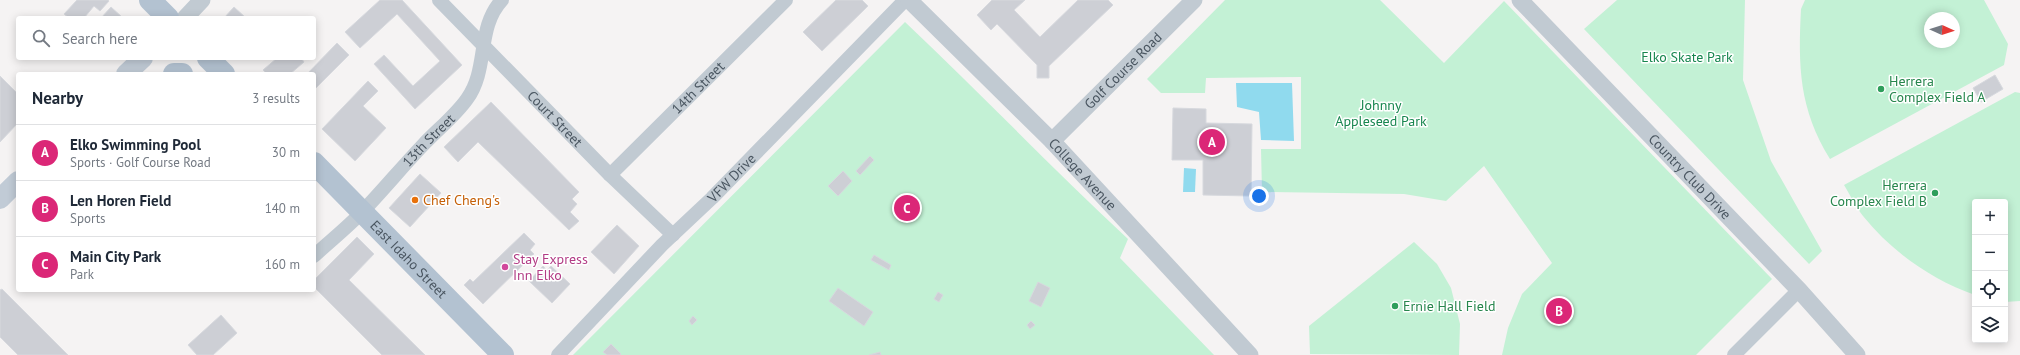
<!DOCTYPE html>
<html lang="en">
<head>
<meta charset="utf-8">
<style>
  body { margin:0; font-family:"PT Sans",sans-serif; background:#f6f6f7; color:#1f2937 }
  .controls { position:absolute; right:12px; bottom:12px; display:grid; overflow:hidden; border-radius:4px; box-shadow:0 2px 10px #0003 }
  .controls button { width:36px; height:36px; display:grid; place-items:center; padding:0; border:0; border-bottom:1px solid #e0e1e3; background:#fff; color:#1f2937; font:20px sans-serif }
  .compass { position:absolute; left:1924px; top:12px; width:36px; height:36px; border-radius:50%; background:#fff; box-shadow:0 2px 10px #0003; rotate:93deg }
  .you { position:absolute; left:1259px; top:196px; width:14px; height:14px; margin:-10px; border:3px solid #fff; border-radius:50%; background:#1a73e8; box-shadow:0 0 0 6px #1a73e833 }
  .badge { display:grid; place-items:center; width:26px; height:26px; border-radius:50%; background:#db2777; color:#fff; font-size:13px; font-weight:700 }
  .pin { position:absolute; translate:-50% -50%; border:2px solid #fff; box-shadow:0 1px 4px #0006 }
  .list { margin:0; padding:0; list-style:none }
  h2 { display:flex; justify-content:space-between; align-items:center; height:52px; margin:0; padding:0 16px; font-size:17px }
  h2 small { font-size:13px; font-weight:400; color:#747a83 }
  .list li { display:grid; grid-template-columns:26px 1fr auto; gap:12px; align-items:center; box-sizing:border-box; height:56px; padding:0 16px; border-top:1px solid #e0e1e3 }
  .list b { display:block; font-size:15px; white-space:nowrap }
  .list p { margin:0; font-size:13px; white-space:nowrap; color:#747a83 }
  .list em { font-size:13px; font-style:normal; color:#747a83 }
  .icon { flex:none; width:22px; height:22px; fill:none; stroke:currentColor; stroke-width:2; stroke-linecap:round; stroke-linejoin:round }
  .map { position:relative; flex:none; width:2020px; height:355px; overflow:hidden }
  .search { position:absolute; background:#fff; box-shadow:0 2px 10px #0003; left:16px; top:16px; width:300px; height:44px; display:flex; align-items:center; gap:10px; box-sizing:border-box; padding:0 14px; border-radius:4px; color:#747a83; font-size:15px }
  .panel { position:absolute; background:#fff; box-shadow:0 2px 10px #0003; left:16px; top:72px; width:300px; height:220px; border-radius:4px }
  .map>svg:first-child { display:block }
  .green { fill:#c3f1d5; fill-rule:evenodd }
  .water { fill:#90daee }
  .building { fill:#cdcfd5; stroke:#d7d9de }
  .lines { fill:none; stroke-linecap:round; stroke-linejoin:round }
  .minor { stroke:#c1cad2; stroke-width:14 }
  .tertiary { stroke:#c1cad2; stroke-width:17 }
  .secondary { stroke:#c1cbd6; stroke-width:20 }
  .primary { stroke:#b3c2d1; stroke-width:22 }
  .leisure-dot { fill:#2e9e5b; stroke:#fff; stroke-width:1.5 }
  .food-dot { fill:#e8710a; stroke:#fff; stroke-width:1.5 }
  .hotel-dot { fill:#d1479c; stroke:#fff; stroke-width:1.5 }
  .labels { text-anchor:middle; stroke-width:3; stroke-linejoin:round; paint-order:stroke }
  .park-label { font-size:14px; fill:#17864f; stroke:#fff }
  .street-label { font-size:14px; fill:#4a5661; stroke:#fff }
  .leisure-label { font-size:14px; fill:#27864d; stroke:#fff; text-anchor:start }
  .food-label { font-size:14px; fill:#c56008; stroke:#fff; text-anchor:start }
  .hotel-label { font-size:14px; fill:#b23c85; stroke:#fff; text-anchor:start }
</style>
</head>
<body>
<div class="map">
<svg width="2020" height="355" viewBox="0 0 2020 355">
  <rect width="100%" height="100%" fill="#f5f3f3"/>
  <g class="green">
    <path d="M1225 0H1380L1444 63 1504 1 1772 279 1696 355H1502L1508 328 1522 294 1552 263 1484 166 1446 201 1404 194 1262 192 1261 149H1301V77L1206 78 1205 93H1161L1147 79Z"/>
    <path d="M1617 0H1745L1743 80 1771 161 1822 251 1809 264 1584 29Z"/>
    <path d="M1805 0H1984L2008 44 2004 65 1830 159C1799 109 1798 66 1801 9ZM1930 18H1954V42H1930Z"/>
    <path d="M905 22C980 93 1052 168 1128 239L1120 258 1214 355H573Z"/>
    <path d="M2015 92 2020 93V301L2005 302V202H1975V295C1932 280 1892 252 1863 216 1856 207 1850 195 1844 185Z"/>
    <path d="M1414 242 1437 264 1451 288 1460 324 1459 355 1310 354 1309 326Z"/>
  </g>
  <g class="water">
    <path d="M1236 83H1292L1294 141 1261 140 1259 112 1237 107Z"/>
    <path d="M1184 168 1196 169 1195 192H1183Z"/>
  </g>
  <g class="building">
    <path d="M77 0H108L109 1 100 11 94 6 84 18H69L64 14Z"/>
    <path d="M380 0H402L462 65 415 109 374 64 384 55 413 86 440 61 397 14 360 48 345 32Z"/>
    <path d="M836 0H862L868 6 822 51 803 32Z"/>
    <path d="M992 0H1025L1014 10 1040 37 1078 0H1108L1113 5 1049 66V78H1037V65L997 24 991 30 977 15Z"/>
    <path d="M111 7 123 18H101Z"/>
    <path d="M234 7 246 18H224Z"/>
    <path d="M337 43 349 55 314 90V74H307Z"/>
    <path d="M277 58H301L304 62 290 74H267L263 70Z"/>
    <path d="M1995 75 2003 89 1981 102 1973 88Z"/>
    <path d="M0 76 18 94V123L0 142Z"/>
    <path d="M368 81 378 91 363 106 386 128 355 161 322 129Z"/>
    <path d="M491 102 579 192 572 199 577 204 570 212 579 221 569 230 478 142 458 162 444 147Z"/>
    <path d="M1173 108 1206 109V123L1252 124 1251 196 1203 195V160H1172Z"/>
    <path d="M870 156 874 160 860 175 856 171Z"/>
    <path d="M843 171 852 181 838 196 828 186Z"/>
    <path d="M420 174 441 193 410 227 389 208Z"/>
    <path d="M617 225 639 246 614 274 591 252Z"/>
    <path d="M524 233 535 244 530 250 534 254 483 304 464 285 470 279 473 282Z"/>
    <path d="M357 237 374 254 349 280 425 355H382L314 287V280Z"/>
    <path d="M874 255 891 265 889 270 871 260Z"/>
    <path d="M543 266 547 270 551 266 570 284 552 303 529 281Z"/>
    <path d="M1038 282 1050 288 1041 307 1029 301Z"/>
    <path d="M838 288 873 312 864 326 829 301Z"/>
    <path d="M2 289 68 355H18L0 337V290Z"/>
    <path d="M938 292 943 295 939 302 934 299Z"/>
    <path d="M221 315 237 333 213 355H197L188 345Z"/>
    <path d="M693 316 697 320 692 325 689 321Z"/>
    <path d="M1031 321 1035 325 1030 329 1027 325Z"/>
    <path d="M611 344 621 354 620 355H607L603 352Z"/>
    <path d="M880 352 881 355H869Z"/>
  </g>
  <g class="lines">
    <g class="minor">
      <path id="s1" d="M439 0 610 175 673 235"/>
      <path id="s2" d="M610 175 786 0"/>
      <path id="s3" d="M314 256C330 241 348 227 363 211 384 189 402 167 423 145 437 130 455 116 467 99 489 69 476 28 502 0"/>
      <path id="s4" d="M558 355 662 245 712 198 905 0"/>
      <path d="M1734 355 1799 290"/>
    </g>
    <g class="tertiary">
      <path id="s5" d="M909 0 1052 141 1250 355"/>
      <path id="s6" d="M1520 0 1799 290 1857 355"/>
      <path d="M185 18 202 0"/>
      <path id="s7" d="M1052 141 1194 0"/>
    </g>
    <g class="secondary">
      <path d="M126 74 143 58"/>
      <path d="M0 199 18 181"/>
    </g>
    <g class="primary">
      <path d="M150 0 168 18"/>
      <path d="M208 58 224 74"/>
      <path d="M174 74H182"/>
      <path id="s8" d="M314 163 503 355"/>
    </g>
  </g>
  <g class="leisure-dot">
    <circle cx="1881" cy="89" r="4"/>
    <circle cx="1935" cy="193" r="4"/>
    <circle cx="1395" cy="306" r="4"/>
  </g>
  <circle class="food-dot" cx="415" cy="200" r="4"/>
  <circle class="hotel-dot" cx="505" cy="267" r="4"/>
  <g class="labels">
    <g class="park-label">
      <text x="1687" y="62">Elko Skate Park</text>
      <text x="1381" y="110">Johnny<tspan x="1381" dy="16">Appleseed Park</tspan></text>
    </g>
    <g class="street-label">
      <text dy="5" stroke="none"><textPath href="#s7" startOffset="100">Golf Course Road</textPath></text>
      <text dy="5" stroke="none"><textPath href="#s2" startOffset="124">14th Street</textPath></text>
      <text dy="5" stroke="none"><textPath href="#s1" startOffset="166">Court Street</textPath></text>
      <text dy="5" stroke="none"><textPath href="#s3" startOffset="163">13th Street</textPath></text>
      <text dy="5" stroke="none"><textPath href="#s5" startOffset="246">College Avenue</textPath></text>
      <text dy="5" stroke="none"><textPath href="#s6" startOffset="245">Country Club Drive</textPath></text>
      <text dy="5" stroke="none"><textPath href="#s4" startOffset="248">VFW Drive</textPath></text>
      <text dy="5" stroke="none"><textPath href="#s8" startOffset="135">East Idaho Street</textPath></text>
    </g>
    <g class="leisure-label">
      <text x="1889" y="86">Herrera<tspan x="1889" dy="16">Complex Field A</tspan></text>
      <text x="1927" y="190" text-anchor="end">Herrera<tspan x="1927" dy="16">Complex Field B</tspan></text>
      <text x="1403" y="311">Ernie Hall Field</text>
    </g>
    <g class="food-label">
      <text x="423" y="205">Chef Cheng's</text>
    </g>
    <g class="hotel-label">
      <text x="513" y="264">Stay Express<tspan x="513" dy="16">Inn Elko</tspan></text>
    </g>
  </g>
</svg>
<div class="controls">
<button>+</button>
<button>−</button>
<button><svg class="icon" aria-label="locate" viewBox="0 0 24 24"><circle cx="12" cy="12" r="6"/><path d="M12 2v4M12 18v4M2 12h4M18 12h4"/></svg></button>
<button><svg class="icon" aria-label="layers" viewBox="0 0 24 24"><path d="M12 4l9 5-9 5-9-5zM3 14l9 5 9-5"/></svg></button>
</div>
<svg class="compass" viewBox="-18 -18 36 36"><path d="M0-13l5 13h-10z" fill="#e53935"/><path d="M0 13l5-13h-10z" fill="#747a83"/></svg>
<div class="you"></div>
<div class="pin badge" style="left:1212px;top:142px">A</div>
<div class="pin badge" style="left:1559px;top:311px">B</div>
<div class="pin badge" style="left:907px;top:208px">C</div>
<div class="search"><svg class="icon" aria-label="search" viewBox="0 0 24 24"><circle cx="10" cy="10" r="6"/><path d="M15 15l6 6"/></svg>Search here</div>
<section class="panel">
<h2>Nearby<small>3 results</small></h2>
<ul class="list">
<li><span class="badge">A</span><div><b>Elko Swimming Pool</b><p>Sports · Golf Course Road</p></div><em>30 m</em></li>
<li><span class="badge">B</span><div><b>Len Horen Field</b><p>Sports</p></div><em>140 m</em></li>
<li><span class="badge">C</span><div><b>Main City Park</b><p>Park</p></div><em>160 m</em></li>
</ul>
</section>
</div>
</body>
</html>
